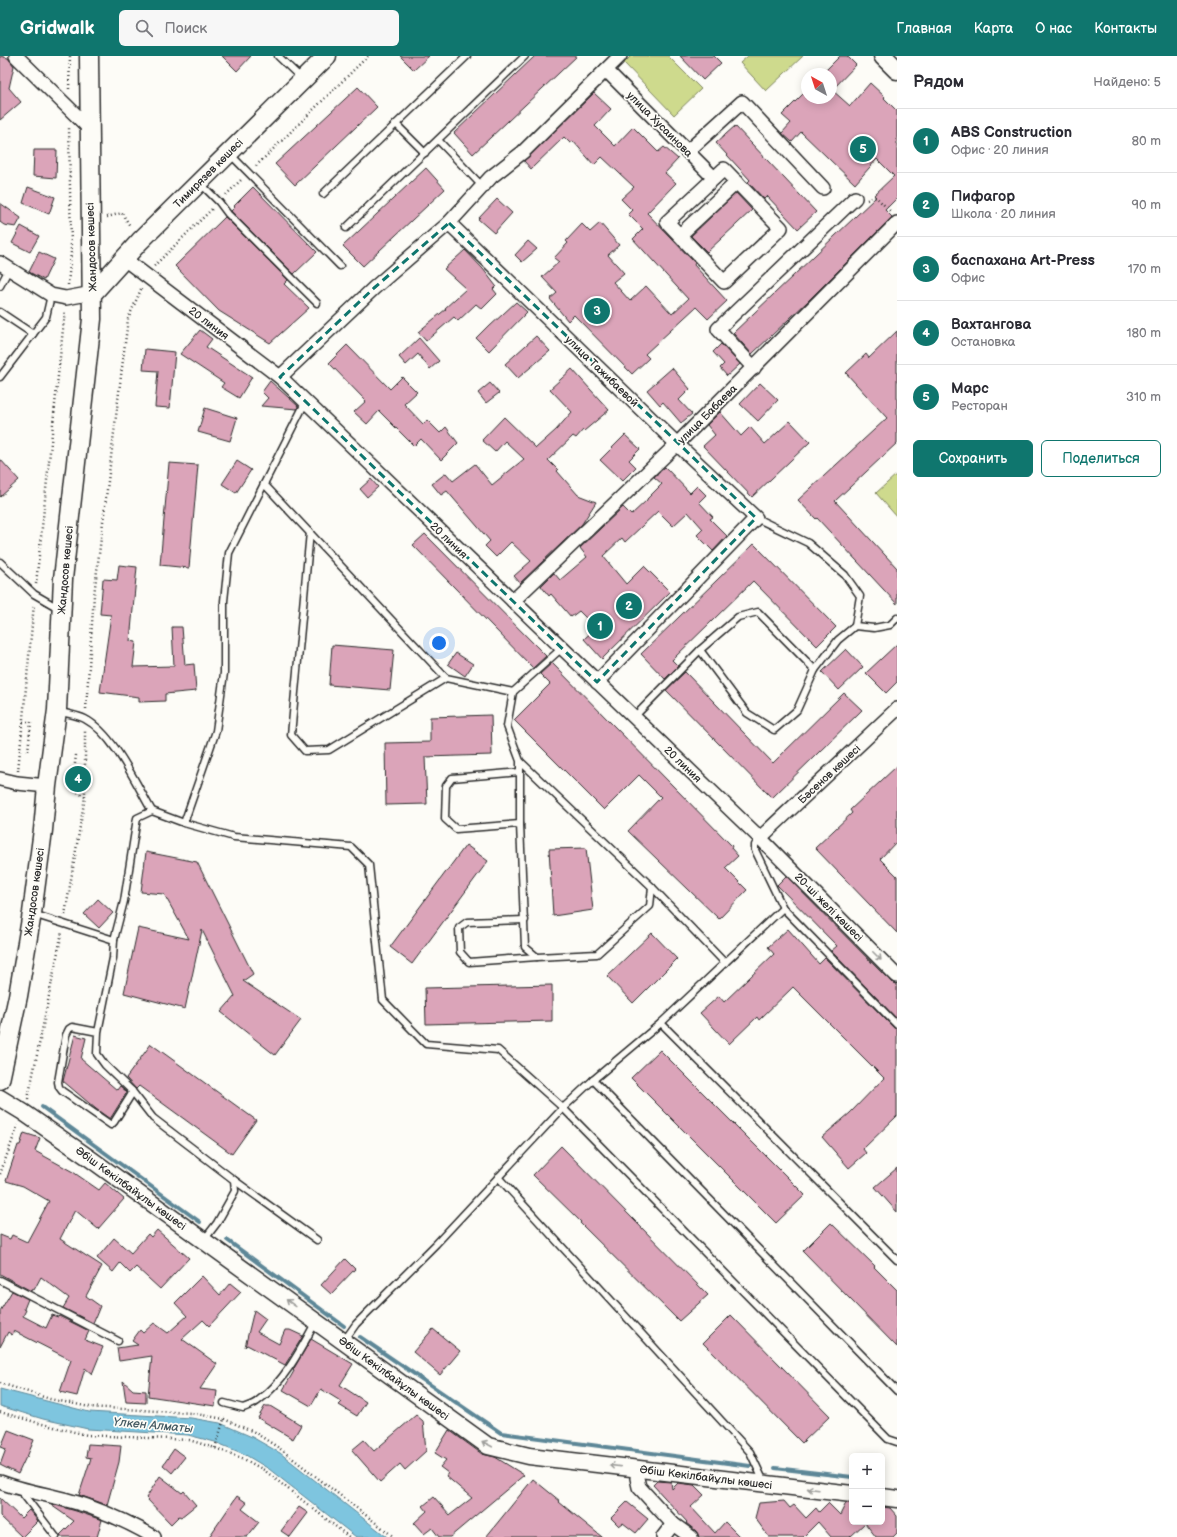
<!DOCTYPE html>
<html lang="ru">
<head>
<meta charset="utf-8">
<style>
  body { margin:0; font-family:"Balsamiq Sans",sans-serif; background:#f7f7f7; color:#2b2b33 }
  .controls { position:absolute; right:12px; bottom:12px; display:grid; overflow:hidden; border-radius:6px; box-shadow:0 2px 10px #0003 }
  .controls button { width:36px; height:36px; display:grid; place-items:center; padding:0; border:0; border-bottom:1px solid #e1e1e2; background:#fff; color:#2b2b33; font:20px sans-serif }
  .compass { position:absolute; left:801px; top:12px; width:36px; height:36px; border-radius:50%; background:#fff; box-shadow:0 2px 10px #0003; rotate:321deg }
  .you { position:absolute; left:439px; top:587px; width:14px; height:14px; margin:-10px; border:3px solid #fff; border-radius:50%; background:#1a73e8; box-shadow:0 0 0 6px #1a73e833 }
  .badge { display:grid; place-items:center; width:26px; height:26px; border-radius:50%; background:#0f766e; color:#fff; font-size:13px; font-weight:700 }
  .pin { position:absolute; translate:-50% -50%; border:2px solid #fff; box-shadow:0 1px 4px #0006 }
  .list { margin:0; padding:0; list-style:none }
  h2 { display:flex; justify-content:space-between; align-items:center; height:52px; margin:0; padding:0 16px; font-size:17px }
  h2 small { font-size:13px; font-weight:400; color:#7c7c81 }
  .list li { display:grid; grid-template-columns:26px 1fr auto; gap:12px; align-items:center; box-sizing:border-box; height:64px; padding:0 16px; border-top:1px solid #e1e1e2 }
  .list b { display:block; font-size:15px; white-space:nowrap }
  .list p { margin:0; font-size:13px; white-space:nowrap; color:#7c7c81 }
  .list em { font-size:13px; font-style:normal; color:#7c7c81 }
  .actions { display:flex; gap:8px; padding:12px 16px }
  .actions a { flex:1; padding:9px 0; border:1px solid #0f766e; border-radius:6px; text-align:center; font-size:14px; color:#0f766e }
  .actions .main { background:#0f766e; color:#fff }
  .icon { flex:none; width:22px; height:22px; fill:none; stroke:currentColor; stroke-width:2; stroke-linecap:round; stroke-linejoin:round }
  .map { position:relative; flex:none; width:897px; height:1481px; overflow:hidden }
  header { display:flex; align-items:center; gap:24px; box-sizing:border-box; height:56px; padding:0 20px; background:#0f766e; color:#fff }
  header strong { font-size:19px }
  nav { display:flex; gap:22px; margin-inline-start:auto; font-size:14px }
  .search { width:280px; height:36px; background:#f7f7f7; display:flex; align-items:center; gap:10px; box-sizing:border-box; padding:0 14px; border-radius:6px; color:#7c7c81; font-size:15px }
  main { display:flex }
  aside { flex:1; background:#fff }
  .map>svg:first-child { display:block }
  .green { fill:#ceda8d; stroke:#7c825c }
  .water { fill:#7ec5df; stroke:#5d8797 }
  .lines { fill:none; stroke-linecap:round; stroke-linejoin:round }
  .stream { stroke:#5d8797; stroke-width:4 }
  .building { fill:#dba4b9; stroke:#2b2b2b }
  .service-casing { stroke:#2b2b2b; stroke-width:9 }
  .minor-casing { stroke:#2b2b2b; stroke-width:16 }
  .tertiary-casing { stroke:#2b2b2b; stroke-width:19 }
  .secondary-casing { stroke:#2b2b2b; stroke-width:21 }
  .path { stroke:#2b2b2b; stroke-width:2.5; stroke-dasharray:1 3; stroke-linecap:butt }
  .service { stroke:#fdfcf7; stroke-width:6 }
  .minor { stroke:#fdfcf7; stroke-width:13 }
  .tertiary { stroke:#fdfcf7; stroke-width:16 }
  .secondary { stroke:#fdfcf7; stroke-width:18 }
  .oneway { stroke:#9e9e9b }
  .marked { fill:none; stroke:#0f766e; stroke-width:3; stroke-dasharray:8 5; stroke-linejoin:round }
  .labels { text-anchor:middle; stroke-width:3.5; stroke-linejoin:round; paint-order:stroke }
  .street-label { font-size:11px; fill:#2b2b2b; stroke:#fdfcf7 }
  .water-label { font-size:12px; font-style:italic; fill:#445961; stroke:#fdfcf7 }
</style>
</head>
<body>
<header>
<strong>Gridwalk</strong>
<div class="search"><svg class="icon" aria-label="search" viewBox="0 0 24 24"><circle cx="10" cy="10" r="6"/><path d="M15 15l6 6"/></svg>Поиск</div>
<nav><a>Главная</a><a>Карта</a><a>О нас</a><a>Контакты</a></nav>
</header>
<main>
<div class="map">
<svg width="897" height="1481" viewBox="0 0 897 1481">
  <rect width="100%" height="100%" fill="#fdfcf7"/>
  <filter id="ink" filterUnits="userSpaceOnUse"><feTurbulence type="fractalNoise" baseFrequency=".025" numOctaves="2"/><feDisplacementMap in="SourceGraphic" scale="8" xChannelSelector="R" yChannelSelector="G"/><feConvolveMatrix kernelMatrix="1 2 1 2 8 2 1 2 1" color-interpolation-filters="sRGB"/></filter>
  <g filter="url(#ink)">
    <g class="green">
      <path d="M631 0H668L701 33 674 59 624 7Z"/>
      <path d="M748 0H803L766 35 740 7Z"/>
      <path d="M897 418V461L876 437Z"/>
    </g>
    <path class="water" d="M0 1333 89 1356 191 1362 220 1367 252 1381 280 1397 387 1481H356L269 1413 244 1398 215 1386 188 1379 88 1373 43 1363 0 1350Z"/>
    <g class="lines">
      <g class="stream">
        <path d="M42 1051 200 1166"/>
        <path d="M227 1184 344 1270"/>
        <path d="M360 1281 501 1377 750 1410"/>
        <path d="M775 1412 852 1421"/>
      </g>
    </g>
    <g class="building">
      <path d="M0 0 8 2 14 10 9 32 21 46 0 64Z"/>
      <path d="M222 0H251L237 15Z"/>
      <path d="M400 0H429L414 14Z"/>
      <path d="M535 0H577L473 98 454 77Z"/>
      <path d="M680 0H714L721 7 703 24Z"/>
      <path d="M840 0H847L856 9 832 34 850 50 870 27 885 41 884 42 897 55V142L885 154 892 161 807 246 752 298 733 277 876 141 874 139 894 120 877 103 855 128 801 76 792 86 782 77 791 67 782 59 807 34V42H831V18H822Z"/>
      <path d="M358 31 377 51 295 129 275 108Z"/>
      <path d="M594 37 611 53 595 70 615 90 633 71 658 96 664 91 678 103 665 117 676 127 647 157 695 207 694 209 727 245 708 263 696 251 645 298 649 302 632 318 574 259 568 265 550 243 557 237 542 221 559 206 554 202 568 187 566 185 582 168 590 176 600 167 619 189 608 199 624 217 613 226 630 245 646 230 672 258 688 243 633 183 643 173 628 158 632 154 621 143 634 131 602 101 594 109 573 85 570 87 564 81 531 113 524 105Z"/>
      <path d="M735 70 816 156 798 173 767 140 764 143 748 126 750 124 716 87Z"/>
      <path d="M34 94H57L56 122 33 120Z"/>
      <path d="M426 112 445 133 363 210 343 190Z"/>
      <path d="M28 131 55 141 49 158 23 147Z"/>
      <path d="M253 131 317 196 294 218 231 155 235 151 234 150Z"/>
      <path d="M736 137 752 154 707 196 691 180Z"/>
      <path d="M497 143 512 157 494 177 478 163Z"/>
      <path d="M0 147 21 162 16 171 4 169 0 166Z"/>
      <path d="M225 161 288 224 284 228 309 252 270 287 219 255 175 210Z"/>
      <path d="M21 170 39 180 30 196 12 187Z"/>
      <path d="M528 185 537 193 522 206 515 199Z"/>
      <path d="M465 194 483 213 496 230 493 233 497 238 482 253 476 248 458 265 454 261 426 285 418 276 446 253 445 252 466 233 444 213Z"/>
      <path d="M39 196 54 203 44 224 29 216Z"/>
      <path d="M516 246 527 256 489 295 476 282 489 269 490 270Z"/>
      <path d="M200 274 212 283 206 291 252 321 239 342 221 331 224 327 180 298Z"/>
      <path d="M897 275V387L835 445 897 512V548L817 462 816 463 798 444 887 362 846 317 866 298 869 302Z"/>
      <path d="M536 280 550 295 518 322 505 308Z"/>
      <path d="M419 282 439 305 430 313 418 298 406 309 399 301Z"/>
      <path d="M721 288 740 308 727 320 720 312 724 308 713 296Z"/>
      <path d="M347 289 390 333 402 321 417 336 404 348 423 368 427 364 440 377 446 371 458 387 441 404 421 383 414 390 379 355 367 368 354 356 366 345 329 307Z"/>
      <path d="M145 293 175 296 170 352 155 351 158 315 143 314Z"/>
      <path d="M672 312 690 333 679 344 692 358 681 367 663 346 660 349 647 334Z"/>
      <path d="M572 313 609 354 584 375 583 374 576 382 573 380 548 404 558 414 557 415 578 439 596 446 582 468 520 527 514 520 531 505 511 486 496 501 485 490 490 485 447 435 441 439 432 428 446 417 453 425 475 408 492 429 524 403 505 385 495 396 482 384 504 361 536 392 556 374 572 356 550 333Z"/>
      <path d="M270 325 298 350 297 353 261 350 268 342 262 336Z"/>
      <path d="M490 327 499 337 486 347 478 337Z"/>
      <path d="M760 327 778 344 758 365 740 348Z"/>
      <path d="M205 352 237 362 230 385 198 376Z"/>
      <path d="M720 356 741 380 750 371 765 388 790 365 810 386 752 441 703 390 715 379 707 369Z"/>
      <path d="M625 379 640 393 629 404 636 411 622 425 600 404Z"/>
      <path d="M0 403 19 424 0 441Z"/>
      <path d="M237 405 251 414 236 437 222 428Z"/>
      <path d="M169 407 198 409 189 512 160 509Z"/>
      <path d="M665 411 690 437 697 430 706 439 699 446 713 461 710 463 727 480 713 495 697 479 703 473 688 456 673 470 658 455 625 486 622 482 603 500 626 528 644 510 670 536 602 603 584 583 596 572 579 555 571 561 551 538 549 540 541 530 554 517 560 524 587 501 580 492 623 451 631 459 647 444V443L662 428 654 421Z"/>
      <path d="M371 423 378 431 367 441 360 433Z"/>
      <path d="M425 478 546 600 533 612 413 489Z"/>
      <path d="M754 488 836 571 817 590 753 525 672 604 678 610 665 623 641 598Z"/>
      <path d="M119 509 137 511 130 585 136 586 133 611 174 610 172 571H182L185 609 194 608 196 635 165 638V645L139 646V641L100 636 111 559 100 558 103 523 117 524Z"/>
      <path d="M897 588V626L886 637 866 617Z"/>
      <path d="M332 589 394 594 390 634 329 629Z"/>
      <path d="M846 593 863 611 839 634 822 616Z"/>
      <path d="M456 597 473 608 465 620 448 608Z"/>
      <path d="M552 607 732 790 731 792 738 800 725 812 747 834 719 863 628 775 661 741 639 719 604 754 514 664 550 628 540 618Z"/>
      <path d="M685 616 773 707 844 637 862 654 772 742 666 634Z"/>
      <path d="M491 659 492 699 425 701 427 748 386 749 385 687 430 686V661Z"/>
      <path d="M897 710V785L880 803 897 820V877L815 792 852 757 850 754Z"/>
      <path d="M466 789 488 805 412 908 390 891Z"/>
      <path d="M586 792 593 854 553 860 549 793Z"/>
      <path d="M146 796 197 806 253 918 243 925 301 964 275 999 221 956 235 940 202 874 185 953 124 937 138 872 189 883 164 838 141 836Z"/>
      <path d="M786 820 891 926 897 928V963L831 895 837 890 777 829Z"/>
      <path d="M98 843 113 857 99 872 84 858Z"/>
      <path d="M788 873 819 908 825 902 894 972 897 973V1060L863 1093 866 1097 849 1112 822 1081 850 1057 884 1022 793 931 759 964 757 961 729 988 700 957 719 940 724 946 774 898 768 891Z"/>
      <path d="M652 877 677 903 633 947 607 920Z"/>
      <path d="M552 929V965L426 968 425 932Z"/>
      <path d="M75 979 86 982 81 1003 117 1034 120 1030 127 1036 110 1063 96 1053 63 1025Z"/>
      <path d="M151 988 256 1064 232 1098 139 1030 136 1033 126 1022Z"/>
      <path d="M660 994 805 1139 776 1167 631 1022Z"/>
      <path d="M24 1077 40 1082 35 1095 73 1116 99 1134 105 1127 124 1143 98 1173 75 1154 60 1183 102 1210 86 1240 100 1250 93 1267 63 1252 69 1242 41 1221 34 1234 32 1233 31 1235 0 1218V1179L10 1183 12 1179 27 1186 49 1145 23 1130 6 1125 18 1089H20Z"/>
      <path d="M561 1090 708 1239 679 1265 580 1167 581 1166 533 1119Z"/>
      <path d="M897 1112V1156L875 1131Z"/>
      <path d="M831 1167 875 1210 874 1211 897 1234V1291L803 1195Z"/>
      <path d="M157 1174 189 1202 160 1233 136 1211 130 1217 120 1207 113 1216 97 1202 114 1182 131 1197 148 1178 151 1181Z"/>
      <path d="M345 1203 355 1213 331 1238 321 1229Z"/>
      <path d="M202 1220 220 1239 230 1227 241 1236 209 1270 203 1264 182 1283 217 1308 200 1333 217 1335 215 1350 148 1340 152 1300 119 1305 117 1292 138 1289 132 1285 140 1274 143 1277 154 1267 168 1277 187 1260 175 1247Z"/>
      <path d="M12 1235 28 1243 24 1253 26 1254 23 1260 46 1272 52 1259 58 1261 59 1260 89 1275 85 1284 103 1291 92 1318 85 1312 77 1340 60 1336 71 1304 14 1275 12 1279 8 1276 0 1291V1255Z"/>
      <path d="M254 1254 266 1263 257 1276 279 1288 285 1274H290L303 1280 285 1309 247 1289 245 1291Z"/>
      <path d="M731 1259 830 1360 802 1387 703 1287Z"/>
      <path d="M433 1273 460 1295 440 1319 413 1296Z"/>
      <path d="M311 1283 353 1308 340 1329 366 1346 357 1360 339 1349 342 1346 321 1333 311 1350 283 1334 294 1315 293 1314Z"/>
      <path d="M123 1325 133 1334 146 1335V1347L126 1346Z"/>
      <path d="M265 1350H270L301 1369 293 1383 258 1362Z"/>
      <path d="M416 1359 423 1365 426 1395 405 1414 400 1408 380 1426 352 1394 364 1384 374 1395Z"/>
      <path d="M8 1374 34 1384 27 1401H26L18 1418 0 1409 6 1393 1 1391Z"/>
      <path d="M449 1374 482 1398 495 1401 524 1419 450 1481H439L432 1472 424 1478 414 1467 427 1455 423 1450 434 1441 450 1459 472 1442 446 1420 448 1417 440 1411 446 1404 435 1397Z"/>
      <path d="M88 1388 121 1390 119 1406 107 1449 79 1439 91 1402 86 1401Z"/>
      <path d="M174 1393 185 1401 172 1417 163 1409Z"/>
      <path d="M160 1420 182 1437 184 1435 196 1449 181 1461 179 1460 171 1468 146 1442Z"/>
      <path d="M533 1423 560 1445 559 1446 602 1481H486Z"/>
      <path d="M657 1425 671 1426 672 1433 678 1427 694 1429 704 1439 691 1451 715 1477 725 1466 740 1481H699L696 1475 686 1467 687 1466 653 1429Z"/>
      <path d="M237 1440 247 1447 242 1453 259 1466 247 1481H209Z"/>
      <path d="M0 1442 21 1462 29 1454 38 1465 22 1481 0 1460Z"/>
      <path d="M784 1445 790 1452 794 1449 806 1462 816 1452 819 1456 828 1447 840 1459 846 1447H852V1466H882V1451L890 1452 897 1460V1477L893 1481H876L865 1467 850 1481H831L818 1466 803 1481H769L755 1462 759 1447Z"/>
      <path d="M627 1446 648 1463 636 1477 623 1467 619 1470 611 1462Z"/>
      <path d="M48 1447 76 1455 102 1464 97 1481H60V1479L74 1465Z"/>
      <path d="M299 1451 308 1457 290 1481 281 1475Z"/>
    </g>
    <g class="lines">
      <defs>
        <g id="service">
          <path d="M278 0 302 23"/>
          <path d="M396 68 425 97"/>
          <path d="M438 84 482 130"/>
          <path d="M230 98 340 210"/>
          <path d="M201 128 219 146 228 158 317 247"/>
          <path d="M323 138 467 0"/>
          <path d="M346 172 525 0"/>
          <path d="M0 230 9 213"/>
          <path d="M0 256 33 278"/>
          <path d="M0 321 46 261 51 239"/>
          <path d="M264 428 446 622"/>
          <path d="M756 462 808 487 845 519 860 540 855 570"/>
          <path d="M310 476 291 679 305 695 329 694 446 622 513 636 507 670 520 705 652 831 650 850 597 898 537 901 525 891 520 768V705"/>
          <path d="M0 506 34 538 60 553"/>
          <path d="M700 594 747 657 774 674 797 654 815 614"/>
          <path d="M513 636 562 592"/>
          <path d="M58 655C67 658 77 659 85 663 114 678 136 728 152 755"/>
          <path d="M634 661 700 594 738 561 758 556 815 614 838 584 855 570 874 572 890 569 897 562"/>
          <path d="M184 767 216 675 224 617V545L229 497 306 345"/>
          <path d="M520 768 456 773 445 763 446 730 452 722 520 716"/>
          <path d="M760 782 755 789V794L783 852"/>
          <path d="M652 831 725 907"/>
          <path d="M33 858 114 884 113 902 98 976 97 998 105 1009 132 1035 131 1039 114 1066 111 1069 62 1035 59 1031 58 1026 66 979 69 973 72 971 98 976"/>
          <path d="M525 864 467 866 459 872 460 896 469 906 537 901"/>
          <path d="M114 884 124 845 137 762 152 755 184 767 234 781 351 791 369 809 383 944 426 988 498 994 563 1052 888 1383 897 1386"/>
          <path d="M661 967 897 1204"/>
          <path d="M593 1024 897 1335"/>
          <path d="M132 1035 153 1062 234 1124 235 1135 217 1167 204 1184"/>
          <path d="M498 1121 750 1396 764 1426"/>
          <path d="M234 1124 317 1184"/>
          <path d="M0 1224 118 1285"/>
          <path d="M344 1285 356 1268 436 1188 563 1052 593 1024 661 967 783 852 897 969"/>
          <path d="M224 1347 243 1352C248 1350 255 1348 259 1344 284 1326 301 1293 315 1267"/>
          <path d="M20 1434 56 1481"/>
        </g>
        <g id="minor">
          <path d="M16 0 89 72"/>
          <path d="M606 14 714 122"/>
          <path d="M688 95 742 46 823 132"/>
          <path d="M724 113 781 172 724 226 667 166Z"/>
          <path d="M449 167 677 388 756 462 597 626"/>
          <path d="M680 179 737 126"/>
          <path d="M123 202 280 321 760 782 897 920"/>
          <path d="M0 207 51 239 66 242 93 237"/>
          <path d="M754 312 718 273 855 142"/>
          <path d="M280 321 374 232 449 167 491 121 523 96 620 0"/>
          <path d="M513 545 677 388 897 167"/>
          <path d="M0 723 17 727 47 730"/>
          <path d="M760 782 897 653"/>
          <path d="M638 1413 637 1422 639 1431 673 1468 691 1481"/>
          <path d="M0 1426C29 1437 60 1440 90 1451 112 1459 134 1469 154 1481"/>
          <path d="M663 1481 673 1468"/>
        </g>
        <g id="tertiary">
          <path d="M0 1042 23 1056 92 1104 488 1390 529 1400 852 1438"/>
          <path d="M882 1441 897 1443"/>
        </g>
        <g id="secondary">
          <path d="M883 0 897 14"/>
          <path d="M93 237 140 185 327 0"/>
          <path d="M0 1024 18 940 32 857 43 774 47 730 57 654 63 523 92 263 89 0"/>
        </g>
      </defs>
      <use href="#service" class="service-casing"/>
      <use href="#minor" class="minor-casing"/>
      <use href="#tertiary" class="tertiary-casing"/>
      <use href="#secondary" class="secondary-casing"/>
      <g class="path">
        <path d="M69 33 70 0"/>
        <path d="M256 110 368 0"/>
        <path d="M226 139 242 123"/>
        <path d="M867 144 876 141 891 156"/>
        <path d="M107 161 122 157 130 170"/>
        <path d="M154 210 212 153"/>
        <path d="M68 229 71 196 69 70"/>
        <path d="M36 528 65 254"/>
        <path d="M86 653 94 539 128 263 142 231"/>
        <path d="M23 666H31L28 695"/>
        <path d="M76 699 72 732 85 741"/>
        <path d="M18 715 34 548"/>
        <path d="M65 859 85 741V674"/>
        <path d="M28 1043 62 876"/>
        <path d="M0 1118 18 1069"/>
        <path d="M0 1327 50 1343 90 1351 191 1357 224 1363 254 1376 279 1392 394 1481"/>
        <path d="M0 1356 42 1368 87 1379 189 1384 215 1392 242 1402 264 1414 349 1481"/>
        <path d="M215 1392 224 1363"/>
      </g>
      <use href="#service" class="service"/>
      <use href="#minor" class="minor"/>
      <use href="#tertiary" class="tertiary"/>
      <use href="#secondary" class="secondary"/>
    </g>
    <defs><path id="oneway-shaft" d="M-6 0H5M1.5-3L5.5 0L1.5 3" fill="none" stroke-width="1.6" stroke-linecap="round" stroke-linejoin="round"/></defs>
    <g class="oneway">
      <use href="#oneway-shaft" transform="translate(877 900) rotate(45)"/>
      <use href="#oneway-shaft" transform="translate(291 1247) rotate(-144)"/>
      <use href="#oneway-shaft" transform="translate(487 1388) rotate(-152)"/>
      <use href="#oneway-shaft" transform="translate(615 1410) rotate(-173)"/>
      <use href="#oneway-shaft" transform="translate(813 1433) rotate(-173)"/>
    </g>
  </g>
  <path class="marked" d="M449 167 756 462 597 626 280 321 374 232Z"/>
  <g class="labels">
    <g class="street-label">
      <text transform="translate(660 68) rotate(45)" y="4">улица Хусаинова</text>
      <text transform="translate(208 117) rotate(-45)" y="4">Тимирязев көшесі</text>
      <text transform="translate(91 191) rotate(-92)" y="4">Жандосов көшесі</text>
      <text transform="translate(209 267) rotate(37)" y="4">20 линия</text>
      <text transform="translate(602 315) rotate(44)" y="4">улица Тажибаевой</text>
      <text transform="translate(707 358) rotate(-45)" y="4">улица Бабаева</text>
      <text transform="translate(449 484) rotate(44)" y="4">20 линия</text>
      <text transform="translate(65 514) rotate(-85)" y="4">Жандосов көшесі</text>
      <text transform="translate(683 708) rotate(44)" y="4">20 линия</text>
      <text transform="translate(829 718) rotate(-43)" y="4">Бәсенов көшесі</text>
      <text transform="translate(34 836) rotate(-82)" y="4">Жандосов көшесі</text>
      <text transform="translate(829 851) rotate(45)" y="4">20-ші желі көшесі</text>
      <text transform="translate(131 1132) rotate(36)" y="4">Әбіш Кекілбайұлы көшесі</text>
      <text transform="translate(394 1322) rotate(36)" y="4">Әбіш Кекілбайұлы көшесі</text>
      <text transform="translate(706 1421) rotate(7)" y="4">Әбіш Кекілбайұлы көшесі</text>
    </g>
    <g class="water-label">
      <text transform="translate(153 1369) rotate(5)" y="4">Үлкен Алматы</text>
    </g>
  </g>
</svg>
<div class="controls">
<button>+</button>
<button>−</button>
</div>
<svg class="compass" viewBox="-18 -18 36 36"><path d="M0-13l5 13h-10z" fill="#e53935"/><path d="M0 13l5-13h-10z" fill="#7c7c81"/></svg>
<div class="you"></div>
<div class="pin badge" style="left:600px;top:570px">1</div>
<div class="pin badge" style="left:629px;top:550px">2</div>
<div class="pin badge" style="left:597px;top:255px">3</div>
<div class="pin badge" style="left:78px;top:723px">4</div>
<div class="pin badge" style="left:863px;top:93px">5</div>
</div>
<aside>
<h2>Рядом<small>Найдено: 5</small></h2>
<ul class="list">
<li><span class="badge">1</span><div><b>ABS Construction</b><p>Офис · 20 линия</p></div><em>80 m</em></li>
<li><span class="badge">2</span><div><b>Пифагор</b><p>Школа · 20 линия</p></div><em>90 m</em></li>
<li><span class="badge">3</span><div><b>баспахана Art-Press</b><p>Офис</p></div><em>170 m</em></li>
<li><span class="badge">4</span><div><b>Вахтангова</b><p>Остановка</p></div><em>180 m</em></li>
<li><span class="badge">5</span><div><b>Марс</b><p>Ресторан</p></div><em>310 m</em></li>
</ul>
<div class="actions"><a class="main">Сохранить</a><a>Поделиться</a></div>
</aside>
</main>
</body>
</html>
